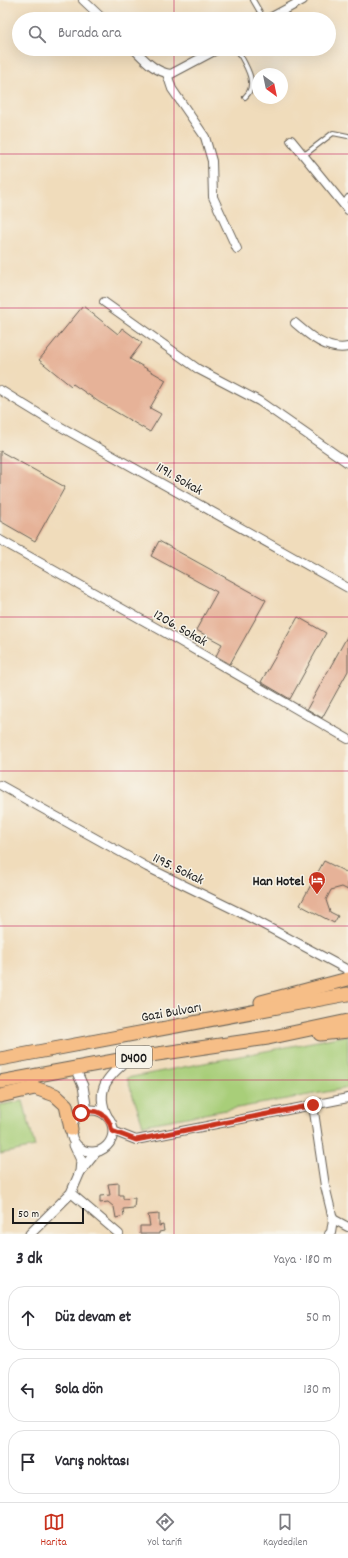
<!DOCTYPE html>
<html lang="tr">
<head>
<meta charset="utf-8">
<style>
  body { margin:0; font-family:Dekko,sans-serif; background:#f7f7f7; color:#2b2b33 }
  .compass { position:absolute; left:252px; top:68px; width:36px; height:36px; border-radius:50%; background:#fff; box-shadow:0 4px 16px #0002; rotate:147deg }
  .scale { position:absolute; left:12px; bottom:10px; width:72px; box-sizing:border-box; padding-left:4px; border:2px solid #1c1c1c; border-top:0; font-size:11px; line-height:14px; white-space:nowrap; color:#1c1c1c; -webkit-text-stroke:3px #f7f3e8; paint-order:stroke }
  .stop { position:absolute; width:12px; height:12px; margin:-9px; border:3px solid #c8321e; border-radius:50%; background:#fff }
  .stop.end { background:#c8321e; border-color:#fff; box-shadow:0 1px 4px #0008 }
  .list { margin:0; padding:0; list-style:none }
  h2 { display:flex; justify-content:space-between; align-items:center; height:52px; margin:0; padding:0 16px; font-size:17px }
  h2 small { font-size:13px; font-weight:400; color:#7c7c81 }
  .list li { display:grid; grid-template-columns:26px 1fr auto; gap:12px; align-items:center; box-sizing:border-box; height:64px; margin:0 8px 8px; padding:0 8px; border:1px solid #e1e1e2; border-radius:16px }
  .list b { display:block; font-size:15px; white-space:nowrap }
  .list em { font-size:13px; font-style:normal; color:#7c7c81 }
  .icon { flex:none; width:22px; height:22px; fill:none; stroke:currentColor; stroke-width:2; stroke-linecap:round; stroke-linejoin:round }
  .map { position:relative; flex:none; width:348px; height:1234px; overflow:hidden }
  .search { position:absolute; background:#fff; box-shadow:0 4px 16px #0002; left:12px; right:12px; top:12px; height:44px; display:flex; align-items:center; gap:10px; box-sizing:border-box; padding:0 14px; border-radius:22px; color:#7c7c81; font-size:15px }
  .sheet { height:268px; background:#fff }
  nav { display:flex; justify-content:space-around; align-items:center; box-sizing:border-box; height:56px; border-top:1px solid #e1e1e2; background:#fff; font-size:11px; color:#7c7c81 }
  nav a { display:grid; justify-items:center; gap:2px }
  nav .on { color:#c8321e }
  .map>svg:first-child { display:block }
  .green { fill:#a8ce79; stroke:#62754a }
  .building { fill:#e6b298 }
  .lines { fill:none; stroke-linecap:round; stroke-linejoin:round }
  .service-casing { stroke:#665f54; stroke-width:6 }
  .minor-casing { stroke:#665f54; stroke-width:10 }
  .tertiary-casing { stroke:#665f54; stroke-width:11 }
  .trunk-casing { stroke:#665f54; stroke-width:15 }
  .service { stroke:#fff; stroke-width:4 }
  .minor { stroke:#fff; stroke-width:8 }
  .tertiary { stroke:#fff; stroke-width:9 }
  .trunk { stroke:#f6be87; stroke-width:13 }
  .route { stroke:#c8321e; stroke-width:5 }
  .grid { fill:none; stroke:#c2185b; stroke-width:1; stroke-opacity:0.55 }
  .labels { text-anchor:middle; stroke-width:3; stroke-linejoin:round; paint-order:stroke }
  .shield { fill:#f7f3e8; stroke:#5e5c59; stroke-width:1 }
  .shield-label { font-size:13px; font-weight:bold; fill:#1c1c1c }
  .street-label { font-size:14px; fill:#1c1c1c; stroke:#f7f3e8 }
  .poi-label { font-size:14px; font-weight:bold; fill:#1c1c1c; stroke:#f7f3e8; text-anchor:end }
</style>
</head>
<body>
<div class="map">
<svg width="348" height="1234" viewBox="0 0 348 1234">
  <rect width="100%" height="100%" fill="#f7f3e8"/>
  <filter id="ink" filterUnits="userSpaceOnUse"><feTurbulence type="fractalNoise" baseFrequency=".025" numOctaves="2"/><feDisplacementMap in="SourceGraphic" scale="8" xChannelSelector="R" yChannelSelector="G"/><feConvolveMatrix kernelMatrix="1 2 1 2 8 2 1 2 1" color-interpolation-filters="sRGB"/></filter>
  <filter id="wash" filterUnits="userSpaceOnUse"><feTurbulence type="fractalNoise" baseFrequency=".012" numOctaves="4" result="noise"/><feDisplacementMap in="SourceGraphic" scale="16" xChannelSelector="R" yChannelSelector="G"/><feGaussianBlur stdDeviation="0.9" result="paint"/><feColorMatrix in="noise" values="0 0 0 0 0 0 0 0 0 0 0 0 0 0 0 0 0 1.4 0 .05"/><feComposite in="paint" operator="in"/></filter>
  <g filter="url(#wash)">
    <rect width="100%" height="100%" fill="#f0dcbb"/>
    <g class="green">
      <path d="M348 1035V1088L143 1125 127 1078Z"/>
      <path d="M23 1101 35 1147 0 1154V1105Z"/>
    </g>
    <g id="blocks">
      <g class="building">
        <path d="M83 306 118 334 122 328 142 343 130 359 166 380 150 408 161 414 150 432 99 402 73 384 71 386 39 360Z"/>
        <path d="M0 451 65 487 35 541 0 521Z"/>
        <path d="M159 541 266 600 230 664 216 656 222 644 196 630 217 592 151 556Z"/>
        <path d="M298 617 326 633 290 699 261 682Z"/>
        <path d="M348 635V671L322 718 307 709Z"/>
        <path d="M324 861 348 873V890L342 887 331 890 326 900 330 912 338 916 334 923 300 905Z"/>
        <path d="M119 1183V1195H123V1199L135 1198 134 1208 123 1209 124 1216 116 1218 114 1207 108 1202 100 1203V1196L110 1195 108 1184Z"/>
        <path d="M159 1214V1226L163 1225 164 1231 159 1232V1234H140V1226H150L148 1215Z"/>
      </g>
    </g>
  </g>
  <g filter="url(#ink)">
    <use href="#blocks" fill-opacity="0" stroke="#665f54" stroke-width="1"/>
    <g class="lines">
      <defs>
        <g id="service">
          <path d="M253 0 264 19"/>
          <path d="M237 49C244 63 260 84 245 97"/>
          <path d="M303 156 333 133 348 136"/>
          <path d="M343 204 348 197"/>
        </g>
        <g id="minor">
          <path d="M83 0 103 19"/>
          <path d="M268 19 303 0"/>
          <path d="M134 49C145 60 155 72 171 74L218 49"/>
          <path d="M167 74 172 89 205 137 212 161 213 197 237 249"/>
          <path d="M291 140 348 210"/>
          <path d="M104 302 198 369 259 401 348 463"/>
          <path d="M295 323C310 336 327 351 348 347"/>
          <path d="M0 390 54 423 348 588"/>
          <path d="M0 540 162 631 348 739"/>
          <path d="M0 785 147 867 247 916 348 970"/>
          <path d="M313 1105 325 1186 333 1219 331 1232 329 1234"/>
          <path d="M113 1131 136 1140 348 1098"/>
          <path d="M71 1193 119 1234"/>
          <path d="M333 1219 348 1227"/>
        </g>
        <g id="tertiary">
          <path d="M75 1068 83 1086 87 1111"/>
          <circle cx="92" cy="1131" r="21"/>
          <path d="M107 1116C94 1089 109 1075 129 1059"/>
          <path d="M74 1145 81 1160 80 1172"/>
          <path d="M30 1234 71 1193 80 1172 96 1152"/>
        </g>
        <g id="trunk">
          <path d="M261 1002 348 979"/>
          <path d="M320 1034 348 1031"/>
          <path d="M0 1059 348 994"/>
          <path d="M0 1082 130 1058 268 1038 348 1021"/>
          <path d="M0 1096 35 1088 55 1095 66 1105 71 1129"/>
        </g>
      </defs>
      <use href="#service" class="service-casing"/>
      <use href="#minor" class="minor-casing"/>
      <use href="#tertiary" class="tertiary-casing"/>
      <use href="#trunk" class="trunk-casing"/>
      <use href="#service" class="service"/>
      <use href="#minor" class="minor"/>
      <use href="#tertiary" class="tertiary"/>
      <use href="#trunk" class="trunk"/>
    </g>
  </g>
  <g class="lines" filter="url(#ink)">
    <path class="route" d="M81 1113C97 1107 109 1115 112 1131L136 1140 313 1105"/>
  </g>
  <path class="grid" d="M174 0V19M174 49V1234M0 154H348M0 308H348M0 463H348M0 617H348M0 771H348M0 926H348M0 1080H348"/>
  <defs>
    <symbol id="hotel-pin" viewBox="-11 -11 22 30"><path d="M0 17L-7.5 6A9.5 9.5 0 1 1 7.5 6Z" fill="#c8321e" stroke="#f7f3e8"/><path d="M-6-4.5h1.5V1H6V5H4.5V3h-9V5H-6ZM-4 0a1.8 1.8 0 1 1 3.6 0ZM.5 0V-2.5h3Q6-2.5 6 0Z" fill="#fff"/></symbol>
  </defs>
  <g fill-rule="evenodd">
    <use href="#hotel-pin" x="307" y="870" width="20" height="27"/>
  </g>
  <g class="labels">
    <rect class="shield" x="116" y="1046" width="36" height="22" rx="3"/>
    <g class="shield-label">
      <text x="134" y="1062">D400</text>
    </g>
    <g class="street-label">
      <text transform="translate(180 478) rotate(30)" y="5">1191. Sokak</text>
      <text transform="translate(181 627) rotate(30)" y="5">1206. Sokak</text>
      <text transform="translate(179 868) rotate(26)" y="5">1195. Sokak</text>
      <text transform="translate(171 1011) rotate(-10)" y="5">Gazi Bulvarı</text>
    </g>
    <g class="poi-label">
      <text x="304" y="885">Han Hotel</text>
    </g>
  </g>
</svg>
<svg class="compass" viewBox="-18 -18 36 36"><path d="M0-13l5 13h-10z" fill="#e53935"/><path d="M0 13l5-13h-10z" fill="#7c7c81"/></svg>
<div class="scale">50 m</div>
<div class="stop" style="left:81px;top:1113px"></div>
<div class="stop end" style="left:313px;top:1105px"></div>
<div class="search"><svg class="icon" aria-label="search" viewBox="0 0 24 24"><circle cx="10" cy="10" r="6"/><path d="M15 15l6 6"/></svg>Burada ara</div>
</div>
<section class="sheet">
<h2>3 dk<small>Yaya · 180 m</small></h2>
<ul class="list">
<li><svg class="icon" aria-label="ahead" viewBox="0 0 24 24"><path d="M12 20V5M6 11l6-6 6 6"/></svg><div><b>Düz devam et</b></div><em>50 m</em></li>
<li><svg class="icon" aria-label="left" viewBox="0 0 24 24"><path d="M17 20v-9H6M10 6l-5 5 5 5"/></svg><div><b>Sola dön</b></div><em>130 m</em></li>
<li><svg class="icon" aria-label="arrive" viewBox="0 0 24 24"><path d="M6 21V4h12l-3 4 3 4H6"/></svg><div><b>Varış noktası</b></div></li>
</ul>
</section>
<nav>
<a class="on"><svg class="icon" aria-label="map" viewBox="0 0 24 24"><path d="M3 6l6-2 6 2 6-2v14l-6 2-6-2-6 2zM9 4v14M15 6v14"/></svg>Harita</a>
<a><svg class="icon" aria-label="directions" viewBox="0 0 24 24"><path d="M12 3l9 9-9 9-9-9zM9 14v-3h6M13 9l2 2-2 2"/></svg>Yol tarifi</a>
<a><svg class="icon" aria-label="saved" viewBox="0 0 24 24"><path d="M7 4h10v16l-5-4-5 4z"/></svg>Kaydedilen</a>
</nav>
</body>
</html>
